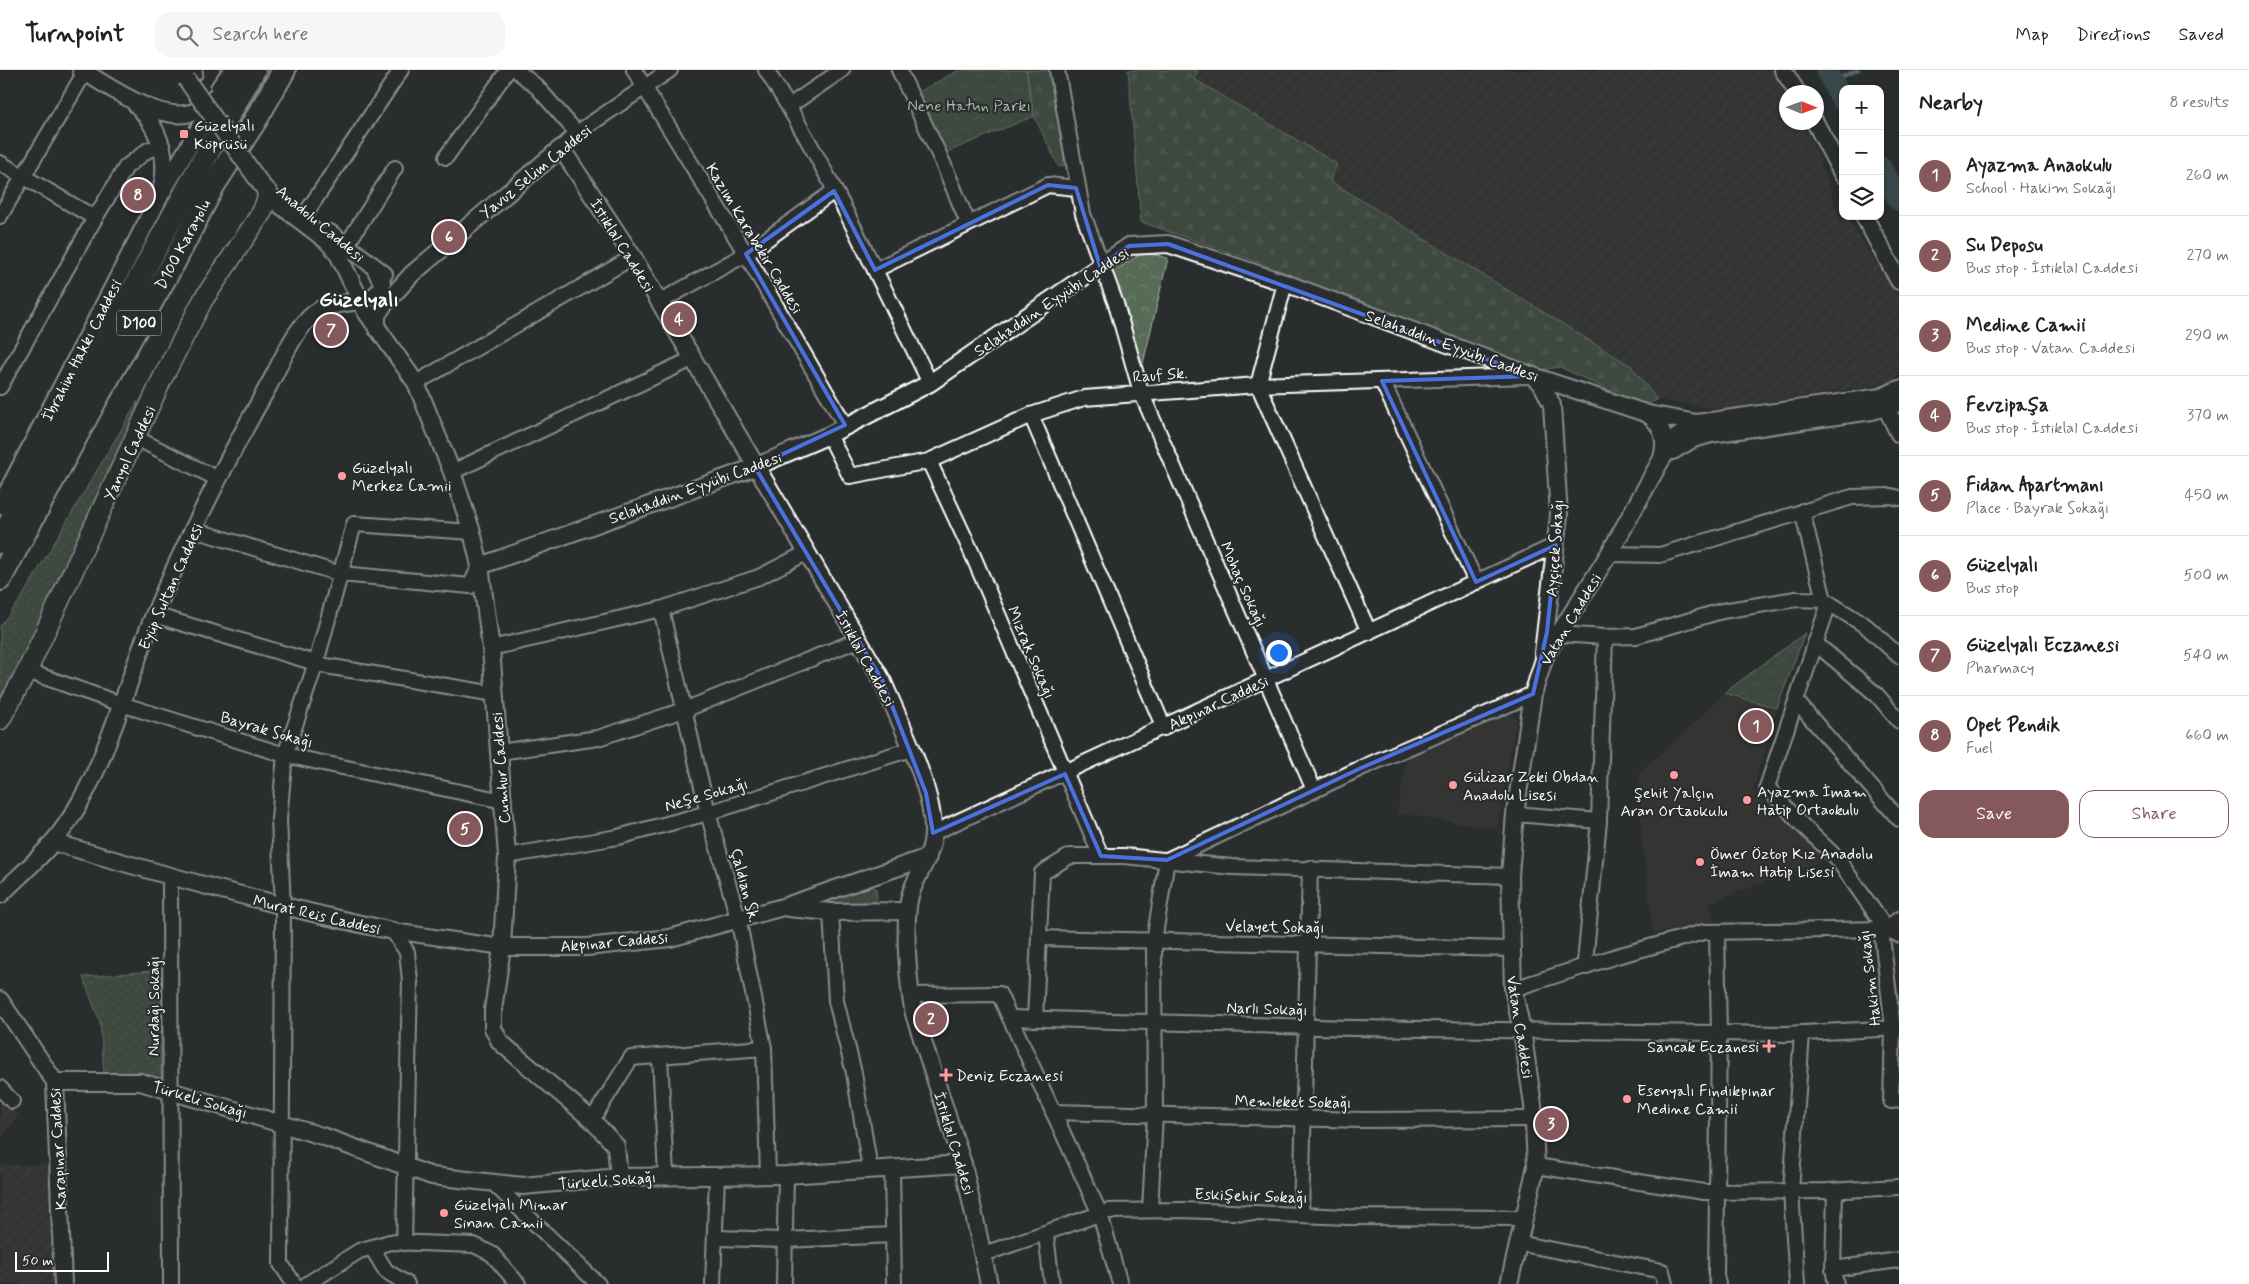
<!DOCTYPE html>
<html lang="en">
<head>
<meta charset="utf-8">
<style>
  body { margin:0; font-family:Mynerve,sans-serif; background:#f6f6f6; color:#222 }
  .controls { position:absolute; right:15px; top:15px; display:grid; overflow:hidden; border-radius:10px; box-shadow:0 1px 4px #0004 }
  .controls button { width:45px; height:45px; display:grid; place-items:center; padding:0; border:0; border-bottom:1px solid #e0e0e0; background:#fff; color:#222; font:25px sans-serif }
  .compass { position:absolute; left:1779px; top:15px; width:45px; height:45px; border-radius:50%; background:#fff; box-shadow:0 1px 4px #0004; rotate:91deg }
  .scale { position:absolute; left:15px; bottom:12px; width:94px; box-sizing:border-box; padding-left:5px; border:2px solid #fff; border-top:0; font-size:14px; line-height:18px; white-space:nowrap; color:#fff; -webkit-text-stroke:4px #2a2d2e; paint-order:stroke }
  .you { position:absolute; left:1278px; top:582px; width:18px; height:18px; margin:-12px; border:4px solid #fff; border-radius:50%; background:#1a73e8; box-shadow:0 0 0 8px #1a73e833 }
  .badge { display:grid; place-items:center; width:32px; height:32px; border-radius:50%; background:#85585c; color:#fff; font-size:16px; font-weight:700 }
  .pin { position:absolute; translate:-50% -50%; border:2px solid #fff; box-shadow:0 1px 5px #0006 }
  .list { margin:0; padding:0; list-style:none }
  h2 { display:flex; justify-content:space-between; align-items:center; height:65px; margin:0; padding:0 20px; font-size:21px }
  h2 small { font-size:16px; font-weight:400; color:#767676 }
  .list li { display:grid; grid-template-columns:32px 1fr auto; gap:15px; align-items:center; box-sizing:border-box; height:80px; padding:0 20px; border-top:1px solid #e0e0e0 }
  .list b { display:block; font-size:19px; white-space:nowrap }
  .list p { margin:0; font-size:16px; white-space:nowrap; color:#767676 }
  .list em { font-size:16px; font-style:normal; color:#767676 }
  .actions { display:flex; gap:10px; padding:15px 20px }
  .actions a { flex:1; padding:11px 0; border:1px solid #85585c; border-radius:15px; text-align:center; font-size:18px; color:#85585c }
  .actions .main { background:#85585c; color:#fff }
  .icon { flex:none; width:28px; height:28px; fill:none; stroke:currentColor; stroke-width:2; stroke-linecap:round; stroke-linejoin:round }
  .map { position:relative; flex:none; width:1899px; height:1214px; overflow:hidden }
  header { display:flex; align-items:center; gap:30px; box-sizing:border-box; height:70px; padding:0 25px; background:#fff; border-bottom:1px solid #e0e0e0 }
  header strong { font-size:24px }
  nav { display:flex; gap:28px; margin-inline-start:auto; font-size:18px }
  .search { width:350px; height:45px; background:#f6f6f6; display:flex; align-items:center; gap:12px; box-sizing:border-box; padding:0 18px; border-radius:15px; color:#767676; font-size:19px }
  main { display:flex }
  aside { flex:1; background:#fff }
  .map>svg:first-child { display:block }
  .built { fill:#3f3c3b }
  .industrial { fill:url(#industrial-furrows) }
  .grass { fill:url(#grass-dots); stroke:#aab6ab }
  .forest { fill:url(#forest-firs); stroke:#aab6ab }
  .park { fill:url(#park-crowns); stroke:#aab6ab }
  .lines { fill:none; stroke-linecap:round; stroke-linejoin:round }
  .stream { stroke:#91a3a7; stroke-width:4 }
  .river { stroke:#48666c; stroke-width:22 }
  .minor-casing { stroke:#fff; stroke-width:18 }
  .tertiary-casing { stroke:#fff; stroke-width:20 }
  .secondary-casing { stroke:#fff; stroke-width:22 }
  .trunk-casing { stroke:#fff; stroke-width:26 }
  .minor { stroke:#2a2d2e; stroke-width:14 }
  .tertiary { stroke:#2a2d2e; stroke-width:16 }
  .secondary { stroke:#2a2d2e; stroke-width:19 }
  .trunk { stroke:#2a2d2e; stroke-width:22 }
  .tertiary-bridge-casing { stroke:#fff; stroke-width:20; stroke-linecap:butt }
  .tertiary-bridge { stroke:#2a2d2e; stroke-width:16 }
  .marked { fill:none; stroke:#4a71e0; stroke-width:4; stroke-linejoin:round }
  .poi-dot { fill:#ff9aa2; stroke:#2a2d2e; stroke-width:2 }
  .labels { text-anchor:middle; stroke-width:4; stroke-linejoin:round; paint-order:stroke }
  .shield { fill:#2a2d2e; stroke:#bfc0c0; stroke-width:1 }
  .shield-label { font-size:15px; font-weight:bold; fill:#fff }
  .park-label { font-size:16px; fill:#aab6ab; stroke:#2a2d2e }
  .poi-label { font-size:16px; fill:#fff; stroke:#2a2d2e; text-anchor:start }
  .street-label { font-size:16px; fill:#fff; stroke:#2a2d2e }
  .district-label { font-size:21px; font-weight:bold; fill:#fff; stroke:#2a2d2e }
</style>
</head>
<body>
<header>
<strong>Turnpoint</strong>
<div class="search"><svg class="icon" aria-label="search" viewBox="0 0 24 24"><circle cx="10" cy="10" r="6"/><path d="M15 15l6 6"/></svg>Search here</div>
<nav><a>Map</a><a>Directions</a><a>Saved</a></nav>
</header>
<main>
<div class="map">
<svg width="1899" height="1214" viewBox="0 0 1899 1214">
  <defs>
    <pattern id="industrial-furrows" width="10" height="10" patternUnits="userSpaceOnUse" patternTransform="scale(1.25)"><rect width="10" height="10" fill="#3f3c3b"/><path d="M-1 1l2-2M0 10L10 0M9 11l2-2" fill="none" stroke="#52504f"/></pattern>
    <pattern id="grass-dots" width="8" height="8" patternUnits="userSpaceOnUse" patternTransform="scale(1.25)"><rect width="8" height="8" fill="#566c57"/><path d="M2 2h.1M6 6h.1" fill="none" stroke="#6f8270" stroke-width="1.8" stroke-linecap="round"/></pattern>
    <pattern id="forest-firs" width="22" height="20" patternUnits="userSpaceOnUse" patternTransform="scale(1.25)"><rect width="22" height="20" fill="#566c57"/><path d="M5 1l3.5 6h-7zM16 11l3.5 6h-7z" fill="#6f8270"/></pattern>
    <pattern id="park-crowns" width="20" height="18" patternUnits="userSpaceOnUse" patternTransform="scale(1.25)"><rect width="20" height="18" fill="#566c57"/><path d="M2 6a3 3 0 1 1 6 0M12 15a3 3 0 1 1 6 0" fill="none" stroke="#6f8270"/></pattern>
  </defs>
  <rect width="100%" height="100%" fill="#2a2d2e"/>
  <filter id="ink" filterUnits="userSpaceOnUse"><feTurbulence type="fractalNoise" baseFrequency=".02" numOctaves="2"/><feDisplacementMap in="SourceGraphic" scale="10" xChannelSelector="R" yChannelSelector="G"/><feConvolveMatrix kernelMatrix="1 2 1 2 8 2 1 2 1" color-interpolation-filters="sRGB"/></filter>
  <g filter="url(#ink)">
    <g class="built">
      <path d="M1724 623 1777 638 1753 720 1826 790 1709 833 1716 857 1653 863 1642 772 1639 702 1679 668Z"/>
      <path d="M1504 644 1517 647 1497 759 1397 743 1407 687Z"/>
    </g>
    <g class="industrial">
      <path d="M1198 0H1777L1790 22H1786V52L1803 53 1818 85 1840 150H1849L1899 228V305L1891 313 1721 339 1657 330 1631 296 1330 111 1337 94 1193 8Z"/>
      <path d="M0 1029 18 1044 0 1071Z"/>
      <path d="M52 1094 55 1214H0V1095Z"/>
    </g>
    <g class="grass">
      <path d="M138 331 131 365 0 634V556L21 529Z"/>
      <path d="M869 814 876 819 877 828 874 833 819 834V829Z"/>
      <path d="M162 900 161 1009 149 1008 143 1002 104 1003 100 952 83 907Z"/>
    </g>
    <g class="forest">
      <path d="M1026 0H1049L1065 95 1059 97 1034 46Z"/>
      <path d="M1128 0H1198L1194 9 1337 94 1330 111 1631 296 1657 330 1642 336 1560 297 1540 300 1252 190 1141 152Z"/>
    </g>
    <g class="park">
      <path d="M959 0H1026L1034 46 945 83 917 23Z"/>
      <path d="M1144 182 1168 188 1141 302 1112 202Z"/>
      <path d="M1805 563 1777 638 1724 623Z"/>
    </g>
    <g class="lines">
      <path class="stream" d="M1831 11 1858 0"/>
      <g class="river">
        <path d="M1826 0 1843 31"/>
        <path d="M1880 97 1899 130"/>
      </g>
      <defs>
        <g id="minor">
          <path d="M516 0 537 17 577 63"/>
          <path d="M634 0 746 184 845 355"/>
          <path d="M766 0C829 99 878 207 930 313"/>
          <path d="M899 0 943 93 968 153"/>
          <path d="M1057 0 1083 144 1116 234 1141 322 1314 720"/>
          <path d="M789 36 842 0"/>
          <path d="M561 78 577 63 670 0"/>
          <path d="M446 87 508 0"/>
          <path d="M0 93 95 148"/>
          <path d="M306 143 401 0"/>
          <path d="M0 146 85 2"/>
          <path d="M346 176 395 98"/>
          <path d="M875 200 1048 115 1076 118"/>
          <path d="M1285 213 1258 315 1369 562"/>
          <path d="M659 232 746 184 834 121"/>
          <path d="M1382 311 1476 512"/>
          <path d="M416 313 633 187"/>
          <path d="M0 317 95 148 126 97 148 80 162 76"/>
          <path d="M1031 345 1164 658"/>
          <path d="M829 365 850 406 929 391 1031 345 1084 328 1258 315 1528 306"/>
          <path d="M136 368 218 409"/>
          <path d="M929 391 971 481 1101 786"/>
          <path d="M452 402 692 289"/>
          <path d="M1802 441 1824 530"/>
          <path d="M194 460 341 504 470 516 480 496"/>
          <path d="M1609 484 1660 485 1852 427 1891 426 1899 428"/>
          <path d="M1829 533 1767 717 1803 756 1836 787 1880 850 1893 958 1891 1031 1899 1030"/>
          <path d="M661 539 708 743 738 848 764 978 768 1105"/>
          <path d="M154 545 326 596 495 624"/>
          <path d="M1558 564 1605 567 1636 566 1722 541 1796 529 1824 530 1866 556 1899 586"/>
          <path d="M1815 573 1877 625 1899 651"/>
          <path d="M491 578 661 539 759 507 806 483"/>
          <path d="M27 601 121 634 285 685 503 731"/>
          <path d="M1796 631 1899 749"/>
          <path d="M499 682 598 668 684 640 858 570"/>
          <path d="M1515 744 1599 751"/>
          <path d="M933 763 1556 475"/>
          <path d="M507 786 618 767 708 743 911 679"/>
          <path d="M1167 790 1361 698 1533 624"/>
          <path d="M170 808 171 1214"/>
          <path d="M831 842 836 931 854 1003 870 1099"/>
          <path d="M1887 859 1899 849"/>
          <path d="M393 861 407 882 410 911 404 1173"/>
          <path d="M393 861 502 877"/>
          <path d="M1717 862 1719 963 1716 1205 1718 1214"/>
          <path d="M1039 868 1511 879"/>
          <path d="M1587 897 1585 892 1599 751 1605 567"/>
          <path d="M1513 919 1617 886 1704 862 1887 859 1899 865"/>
          <path d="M911 925 999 924 1100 1144 1120 1214"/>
          <path d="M1010 948 1353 958 1785 964 1899 958"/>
          <path d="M1035 949 1042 803 1070 786H1124L1232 797 1510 806"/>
          <path d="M660 986 666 1106"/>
          <path d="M0 1018 12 1031"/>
          <path d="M1053 1042 1363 1050 1533 1049"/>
          <path d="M592 1050 631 988 764 978"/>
          <path d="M1536 1096 1704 1122 1827 1121 1899 1117"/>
          <path d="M892 1098 894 1214"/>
          <path d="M493 1113 598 1214"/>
          <path d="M1835 1121 1833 1199 1836 1214"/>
          <path d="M1150 1140 1155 1045 1154 871 1167 790"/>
          <path d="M1301 1145 1310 798"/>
          <path d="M1046 1165 1052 1214"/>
          <path d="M716 1168 785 1170 893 1165"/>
          <path d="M1518 1173 1662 1201 1665 1214"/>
          <path d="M372 1178 386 1201 407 1214"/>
          <path d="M984 1184 1108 1141 1183 1140 1348 1147 1524 1148"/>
          <path d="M1833 1199 1899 1190"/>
          <path d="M294 1214 281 1194 283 838 279 749 285 685 316 593 354 454 472 462"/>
          <path d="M307 1214 359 1181 390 1172 474 1175 492 1184 518 1214"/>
          <path d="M713 1214 717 1105"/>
          <path d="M784 1214 786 1105"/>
          <path d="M1797 1214 1791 1121 1802 963"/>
        </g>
        <g id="tertiary">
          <path d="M81 0C108 16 158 52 191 43 200 40 206 34 213 28"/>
          <path d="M192 0 194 3"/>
          <path d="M1783 0 1797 22"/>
          <path d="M135 33C157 55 170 86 162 117"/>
          <path d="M1815 52 1843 105"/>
          <path d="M263 117 276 132 327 171 337 182 366 242 416 313 452 402 472 462 480 496 491 578 507 786 502 877 493 940V958L500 972 592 1050 616 1076 619 1107"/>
          <path d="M1864 146 1899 211"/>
          <path d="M330 163 384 204"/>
          <path d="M377 259V245L383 236 412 204 561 78 633 187 882 610C899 650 934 720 933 762 933 786 916 804 910 826 903 854 908 915 914 944L963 1094 989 1214"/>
          <path d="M1533 306 1543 316 1552 335 1559 445 1543 583"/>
          <path d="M1882 329 1899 364"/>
          <path d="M1648 344C1663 356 1667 369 1662 388"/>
          <path d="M1673 381 1693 369 1711 364 1872 341 1899 333"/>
          <path d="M0 436 161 124 222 19"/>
          <path d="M480 496 755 397 829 365 930 313 1129 176 1168 174 1285 213 1533 306 1648 344 1697 353"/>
          <path d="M53 772C166 806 278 837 393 861"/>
          <path d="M0 825C18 807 38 790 53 772 104 711 124 617 154 545 188 465 228 388 270 313 283 289 297 252 321 239 338 230 381 236 382 213L375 198"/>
          <path d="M788 838 831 842 907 841"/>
          <path d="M502 877H587L670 868 783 837 928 787"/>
          <path d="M0 930 55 1012 63 1214"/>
          <path d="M55 1012H140L322 1066 432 1106 523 1116 619 1107 786 1105 963 1094"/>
          <path d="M1509 1214 1536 1096 1533 1035 1522 960 1513 919 1510 806 1515 744 1533 624 1545 586 1609 484 1660 392 1677 367 1697 353 1881 327 1899 319"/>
        </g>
        <path id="secondary" d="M0 650 27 601 163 307 203 230 262 142 267 129V122"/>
        <g id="trunk">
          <path d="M222 19 236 0"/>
          <path d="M0 472C85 314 165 155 254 0"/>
          <path d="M0 509 96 329 174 192 213 116 255 51 284 0"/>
        </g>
      </defs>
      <use href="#minor" class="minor-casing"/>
      <use href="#tertiary" class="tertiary-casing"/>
      <use href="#secondary" class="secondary-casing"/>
      <use href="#trunk" class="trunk-casing"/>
      <use href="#minor" class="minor"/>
      <use href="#tertiary" class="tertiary"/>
      <use href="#secondary" class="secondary"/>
      <use href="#trunk" class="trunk"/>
      <defs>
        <path id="tertiary-bridge" d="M186 9 263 117"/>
      </defs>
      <use href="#tertiary-bridge" class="tertiary-bridge-casing"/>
      <use href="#tertiary-bridge" class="tertiary-bridge"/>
    </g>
  </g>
  <path d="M0 0H1899V1214H0ZM1048 115 1076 118 1100 196 1129 176 1168 174 1533 306 1382 311 1476 512 1556 475 1547 562 1533 624 1361 698 1167 790 1101 786 1065 704 933 763 926 723 882 610 755 397 845 355 746 184 834 121 875 200Z" fill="#2a2d2e" fill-opacity=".55" fill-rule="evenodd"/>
  <path class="marked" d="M1048 115 1076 118 1100 196 1129 176 1168 174 1533 306 1382 311 1476 512 1556 475 1547 562 1533 624 1361 698 1167 790 1101 786 1065 704 933 763 926 723 882 610 755 397 845 355 746 184 834 121 875 200Z"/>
  <g class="poi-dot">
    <rect x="179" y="59" width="10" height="10" rx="2.5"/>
    <circle cx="342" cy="406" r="5"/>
    <circle cx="1674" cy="705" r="5"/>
    <circle cx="1453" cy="715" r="5"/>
    <circle cx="1747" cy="730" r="5"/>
    <circle cx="1700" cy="792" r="5"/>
    <path d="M1766.5 968.5h5v5h5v5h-5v5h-5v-5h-5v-5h5z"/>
    <path d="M943.5 997.5h5v5h5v5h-5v5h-5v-5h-5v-5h5z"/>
    <circle cx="1627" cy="1029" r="5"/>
    <circle cx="444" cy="1143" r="5"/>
  </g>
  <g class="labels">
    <rect class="shield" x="116.5" y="240.5" width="45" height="25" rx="4"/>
    <g class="shield-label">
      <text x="139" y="258">D100</text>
    </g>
    <g class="park-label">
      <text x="969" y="41">Nene Hatun Parkı</text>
    </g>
    <g class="poi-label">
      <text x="194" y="61">Güzelyalı<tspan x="194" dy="18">Köprüsü</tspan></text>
      <text x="352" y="403">Güzelyalı<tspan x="352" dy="18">Merkez Camii</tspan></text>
      <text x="1463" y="712">Gülizar Zeki Obdan<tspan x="1463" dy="18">Anadolu Lisesi</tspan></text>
      <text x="1757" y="727">Ayazma İmam<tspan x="1757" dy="18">Hatip Ortaokulu</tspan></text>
      <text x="1674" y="728" text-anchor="middle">Şehit Yalçın<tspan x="1674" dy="18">Aran Ortaokulu</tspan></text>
      <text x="1710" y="789">Ömer Öztop Kız Anadolu<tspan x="1710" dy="18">İmam Hatip Lisesi</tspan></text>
      <text x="1759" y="982" text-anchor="end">Sancak Eczanesi</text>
      <text x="956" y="1011">Deniz Eczanesi</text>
      <text x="1637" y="1026">Esenyalı Fındıkpınar<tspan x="1637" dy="18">Medine Camii</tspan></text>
      <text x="454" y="1140">Güzelyalı Mimar<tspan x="454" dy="18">Sinan Camii</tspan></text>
    </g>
    <g class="street-label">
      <text transform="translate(535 101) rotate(-39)" y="6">Yavuz Selim Caddesi</text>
      <text transform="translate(321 153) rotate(40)" y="6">Anadolu Caddesi</text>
      <text transform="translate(755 168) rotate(59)" y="6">Kazım Karabekir Caddesi</text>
      <text transform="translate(182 174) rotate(-62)" y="6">D100 Karayolu</text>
      <text transform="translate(623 175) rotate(58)" y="6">İstiklal Caddesi</text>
      <text transform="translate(1051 231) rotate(-34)" y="6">Selahaddin Eyyübi Caddesi</text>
      <text transform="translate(1452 275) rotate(20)" y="6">Selahaddin Eyyübi Caddesi</text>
      <text transform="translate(81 280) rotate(-63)" y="6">İbrahim Hakkı Caddesi</text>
      <text transform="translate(1160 304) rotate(-4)" y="6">Rauf Sk.</text>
      <text transform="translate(129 383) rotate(-65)" y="6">Yanyol Caddesi</text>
      <text transform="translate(695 417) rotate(-20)" y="6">Selahaddin Eyyübi Caddesi</text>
      <text transform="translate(1554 478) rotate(-86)" y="6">Ayçiçek Sokağı</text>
      <text transform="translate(1244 514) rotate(66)" y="6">Mohaç Sokağı</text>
      <text transform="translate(170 516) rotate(-66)" y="6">Eyüp Sultan Caddesi</text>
      <text transform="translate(1570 549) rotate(-59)" y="6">Vatan Caddesi</text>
      <text transform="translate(1032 582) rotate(67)" y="6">Mızrak Sokağı</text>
      <text transform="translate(866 588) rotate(61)" y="6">İstiklal Caddesi</text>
      <text transform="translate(1218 632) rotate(-25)" y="6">Akpınar Caddesi</text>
      <text transform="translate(267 659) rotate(16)" y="6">Bayrak Sokağı</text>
      <text transform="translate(500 698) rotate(-94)" y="6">Cumhur Caddesi</text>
      <text transform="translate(706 724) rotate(-16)" y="6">Neşe Sokağı</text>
      <text transform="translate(746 815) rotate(75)" y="6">Çaldıan Sk.</text>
      <text transform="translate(317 844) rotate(13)" y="6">Murat Reis Caddesi</text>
      <text transform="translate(1275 856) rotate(1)" y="6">Velayet Sokağı</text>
      <text transform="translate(614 871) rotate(-5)" y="6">Akpınar Caddesi</text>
      <text transform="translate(1869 908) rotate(-97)" y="6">Hakim Sokağı</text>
      <text transform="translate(153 936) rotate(-90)" y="6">Nurdağı Sokağı</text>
      <text transform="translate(1267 938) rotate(2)" y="6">Narlı Sokağı</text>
      <text transform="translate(1521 957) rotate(81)" y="6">Vatan Caddesi</text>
      <text transform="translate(200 1029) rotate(16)" y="6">Türkeli Sokağı</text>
      <text transform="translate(1293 1031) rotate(1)" y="6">Memleket Sokağı</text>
      <text transform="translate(955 1073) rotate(73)" y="6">İstiklal Caddesi</text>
      <text transform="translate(57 1079) rotate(-93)" y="6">Karapınar Caddesi</text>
      <text transform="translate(607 1110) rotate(-4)" y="6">Türkeli Sokağı</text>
      <text transform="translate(1251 1125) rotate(2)" y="6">Eskişehir Sokağı</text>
    </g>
    <g class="district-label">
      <text x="359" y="236">Güzelyalı</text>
    </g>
  </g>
</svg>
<div class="controls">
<button>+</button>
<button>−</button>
<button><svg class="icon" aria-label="layers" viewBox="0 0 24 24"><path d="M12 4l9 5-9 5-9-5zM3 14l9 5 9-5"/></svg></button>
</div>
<svg class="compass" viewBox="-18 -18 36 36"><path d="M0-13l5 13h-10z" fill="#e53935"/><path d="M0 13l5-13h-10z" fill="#767676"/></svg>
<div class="scale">50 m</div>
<div class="you"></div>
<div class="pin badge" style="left:1756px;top:656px">1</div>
<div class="pin badge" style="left:931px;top:949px">2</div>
<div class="pin badge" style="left:1551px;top:1054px">3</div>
<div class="pin badge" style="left:679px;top:249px">4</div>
<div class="pin badge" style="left:465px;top:759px">5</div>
<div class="pin badge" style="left:449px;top:167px">6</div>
<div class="pin badge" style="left:331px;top:260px">7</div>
<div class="pin badge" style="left:138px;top:125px">8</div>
</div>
<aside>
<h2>Nearby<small>8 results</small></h2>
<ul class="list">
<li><span class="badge">1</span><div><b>Ayazma Anaokulu</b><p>School · Hakim Sokağı</p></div><em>260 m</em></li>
<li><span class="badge">2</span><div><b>Su Deposu</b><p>Bus stop · İstiklal Caddesi</p></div><em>270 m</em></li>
<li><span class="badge">3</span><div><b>Medine Camii</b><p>Bus stop · Vatan Caddesi</p></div><em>290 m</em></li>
<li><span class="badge">4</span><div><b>Fevzipaşa</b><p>Bus stop · İstiklal Caddesi</p></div><em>370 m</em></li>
<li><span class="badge">5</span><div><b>Fidan Apartmanı</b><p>Place · Bayrak Sokağı</p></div><em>450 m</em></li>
<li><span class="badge">6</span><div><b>Güzelyalı</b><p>Bus stop</p></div><em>500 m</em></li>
<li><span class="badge">7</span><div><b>Güzelyalı Eczanesi</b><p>Pharmacy</p></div><em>540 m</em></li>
<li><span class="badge">8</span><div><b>Opet Pendik</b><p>Fuel</p></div><em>660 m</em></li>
</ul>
<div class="actions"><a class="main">Save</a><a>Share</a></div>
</aside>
</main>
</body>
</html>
